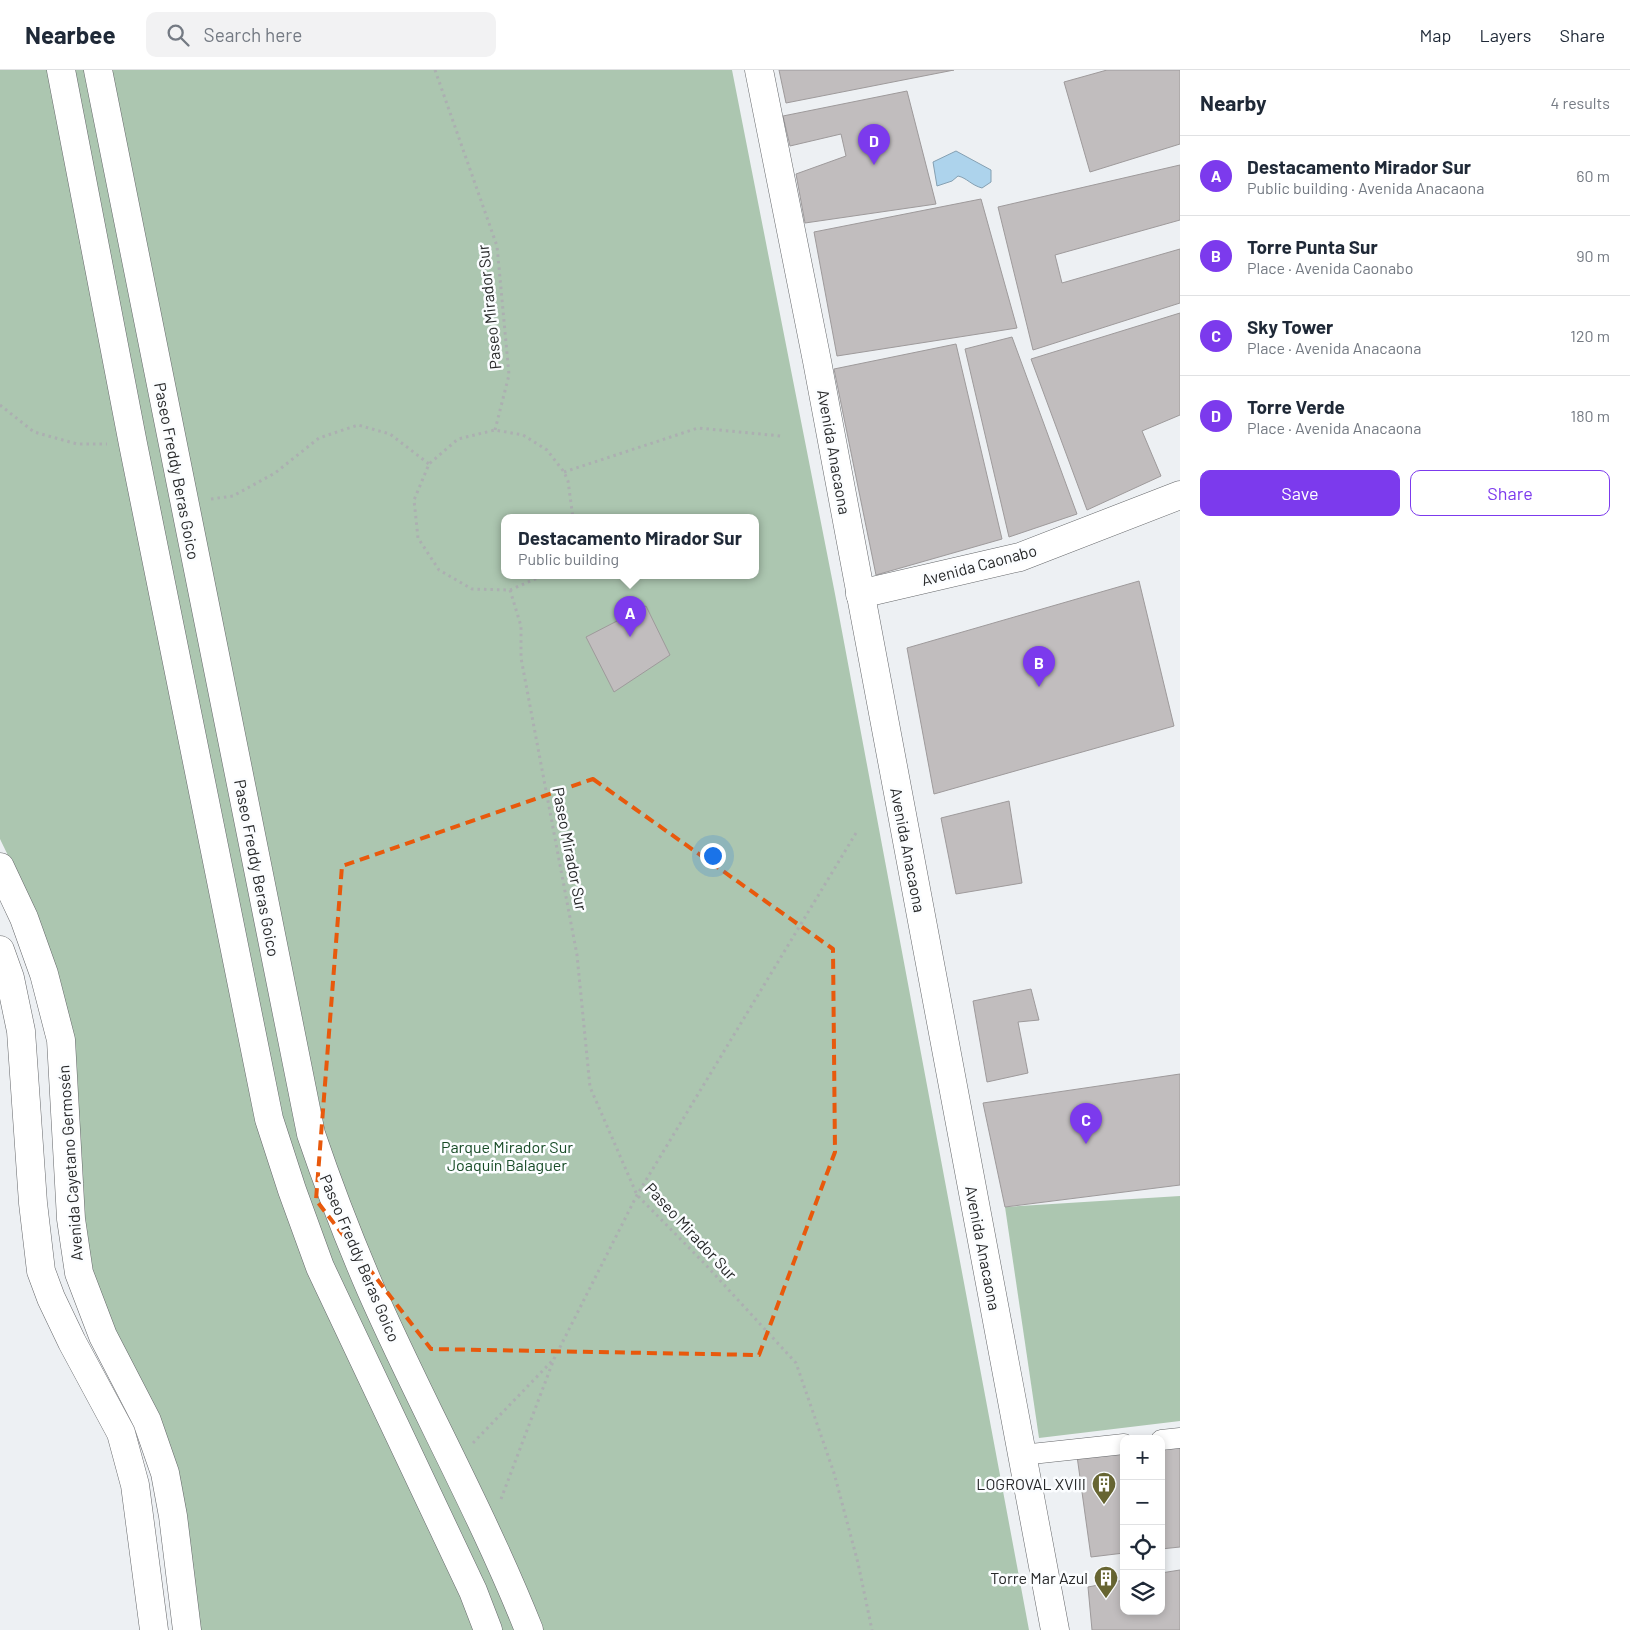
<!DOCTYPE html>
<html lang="en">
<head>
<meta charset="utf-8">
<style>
  body { margin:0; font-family:Barlow,sans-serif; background:#f2f2f3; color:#1f2937 }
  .controls { position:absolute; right:15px; bottom:15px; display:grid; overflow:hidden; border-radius:10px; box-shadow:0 2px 8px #0003 }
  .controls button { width:45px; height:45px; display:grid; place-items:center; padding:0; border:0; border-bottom:1px solid #e0e1e3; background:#fff; color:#1f2937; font:25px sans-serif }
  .you { position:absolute; left:712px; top:785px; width:18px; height:18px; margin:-12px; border:4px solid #fff; border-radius:50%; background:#1a73e8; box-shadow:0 0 0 8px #1a73e833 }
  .badge { display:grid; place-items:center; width:32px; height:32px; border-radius:50%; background:#7c3aed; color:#fff; font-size:16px; font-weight:700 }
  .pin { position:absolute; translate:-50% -41px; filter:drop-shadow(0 1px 2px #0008) }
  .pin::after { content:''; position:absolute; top:26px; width:18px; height:15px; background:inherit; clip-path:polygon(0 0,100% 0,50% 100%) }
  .popup { position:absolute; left:501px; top:444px; width:258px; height:65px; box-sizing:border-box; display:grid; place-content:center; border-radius:10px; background:#fff; filter:drop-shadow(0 1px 4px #0005); font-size:16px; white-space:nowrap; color:#747a83 }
  .popup b { font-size:19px; color:#1f2937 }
  .popup::after { content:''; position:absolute; left:50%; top:100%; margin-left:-10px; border:10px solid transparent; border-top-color:#fff }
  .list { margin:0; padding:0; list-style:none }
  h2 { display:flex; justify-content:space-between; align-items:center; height:65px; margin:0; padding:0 20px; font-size:21px }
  h2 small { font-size:16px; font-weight:400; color:#747a83 }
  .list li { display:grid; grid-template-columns:32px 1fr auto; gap:15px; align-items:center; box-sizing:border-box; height:80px; padding:0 20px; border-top:1px solid #e0e1e3 }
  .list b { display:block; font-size:19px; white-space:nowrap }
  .list p { margin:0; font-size:16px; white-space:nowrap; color:#747a83 }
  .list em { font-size:16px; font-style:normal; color:#747a83 }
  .actions { display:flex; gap:10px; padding:15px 20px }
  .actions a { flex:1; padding:11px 0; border:1px solid #7c3aed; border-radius:10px; text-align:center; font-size:18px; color:#7c3aed }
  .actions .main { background:#7c3aed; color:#fff }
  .icon { flex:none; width:28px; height:28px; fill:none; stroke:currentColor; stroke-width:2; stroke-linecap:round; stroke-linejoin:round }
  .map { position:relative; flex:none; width:1180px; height:1560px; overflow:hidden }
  header { display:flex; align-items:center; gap:30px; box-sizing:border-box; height:70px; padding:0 25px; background:#fff; border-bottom:1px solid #e0e1e3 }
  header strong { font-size:24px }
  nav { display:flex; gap:28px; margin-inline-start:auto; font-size:18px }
  .search { width:350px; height:45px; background:#f2f2f3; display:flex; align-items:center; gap:12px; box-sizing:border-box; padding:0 18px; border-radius:10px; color:#747a83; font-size:19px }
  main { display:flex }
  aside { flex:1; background:#fff }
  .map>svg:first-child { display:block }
  .green { fill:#acc6b0; fill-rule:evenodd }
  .water { fill:#add3ec; stroke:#85a0b2 }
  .building { fill:#c1bdbe; stroke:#9e9a9b }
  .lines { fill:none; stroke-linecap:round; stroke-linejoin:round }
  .pedestrian-casing { stroke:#65676a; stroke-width:21 }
  .tertiary-casing { stroke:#65676a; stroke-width:29 }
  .secondary-casing { stroke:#65676a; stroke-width:29 }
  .path { stroke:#acafb1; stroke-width:3; stroke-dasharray:2.5 4; stroke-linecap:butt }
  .pedestrian { stroke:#fff; stroke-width:20 }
  .tertiary { stroke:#fff; stroke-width:28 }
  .secondary { stroke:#fff; stroke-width:28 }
  .marked { fill:none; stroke:#e8590c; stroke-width:4; stroke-dasharray:10 6; stroke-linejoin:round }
  .labels { text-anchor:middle; stroke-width:5; stroke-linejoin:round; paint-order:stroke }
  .street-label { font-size:16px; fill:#272829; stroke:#fbfdff }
  .park-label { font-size:16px; fill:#174b26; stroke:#fbfdff }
  .poi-label { font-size:16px; fill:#272829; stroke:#fbfdff; text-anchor:end }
</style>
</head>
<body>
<header>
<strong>Nearbee</strong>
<div class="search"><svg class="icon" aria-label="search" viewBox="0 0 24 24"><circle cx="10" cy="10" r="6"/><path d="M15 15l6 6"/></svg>Search here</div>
<nav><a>Map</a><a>Layers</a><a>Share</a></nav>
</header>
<main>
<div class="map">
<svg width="1180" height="1560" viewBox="0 0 1180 1560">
  <rect width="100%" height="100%" fill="#edf0f3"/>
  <g class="green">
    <path d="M0 0H732L835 524 1029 1560H200L159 1346 115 1260 100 1225 89 1190 36 843 0 769ZM505 448H755V506H505Z"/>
    <path d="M1180 1126V1351L1039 1368 1005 1137Z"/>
  </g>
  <path class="water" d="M956 81 991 100V112L982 118C971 115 967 108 958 106L952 111 937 116 933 92Z"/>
  <g class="building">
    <path d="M779 0H954L786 33Z"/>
    <path d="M1107 0H1180V74L1090 102 1064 12Z"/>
    <path d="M907 21 936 134 805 153 796 104 846 86 841 64 790 76 783 46Z"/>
    <path d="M1180 95V150L1055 185 1062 213 1180 179V233L1033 280 998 137Z"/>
    <path d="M981 129 1017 258 837 286 814 162Z"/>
    <path d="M1180 243V345L1142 361 1161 406 1087 440 1031 289Z"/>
    <path d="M1012 267 1077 444 1009 467 965 279Z"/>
    <path d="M956 274 1002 469 876 505 834 299Z"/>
    <path d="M1139 511 1174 656 934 724 907 578Z"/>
    <path d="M646 536 670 585 614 622 586 567Z"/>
    <path d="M1009 731 1022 813 956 824 941 748Z"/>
    <path d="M1031 919 1039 950 1018 952 1028 1003 987 1012 973 931Z"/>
    <path d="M1180 1004V1115L1005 1137 983 1033Z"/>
    <path d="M1180 1377V1477L1161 1479V1379Z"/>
    <path d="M1124 1382V1483L1091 1487 1077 1386Z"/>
    <path d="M1180 1500V1560H1092L1088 1517 1124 1510V1541H1161V1503Z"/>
  </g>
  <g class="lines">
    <defs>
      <g id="pedestrian">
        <path d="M1161 1370 1180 1368"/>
        <path d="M1022 1385 1124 1374"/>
      </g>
      <g id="tertiary">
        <path d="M61 0 133 374 269 1049 292 1120 320 1197 473 1521 488 1560"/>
        <path d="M98 0 311 1064C329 1117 349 1169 371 1220 421 1334 483 1444 529 1560"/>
        <path d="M860 524 1020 487 1180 425"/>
        <path d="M0 797 24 848 44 904 61 970 71 1149 79 1203 103 1266 147 1351 165 1403 173 1446 187 1560"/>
        <path d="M0 880 10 908 21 961 33 1133 41 1201 51 1228 72 1272 121 1363 135 1415 154 1560"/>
      </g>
      <path id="secondary" d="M759 0 817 291 1055 1560"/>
    </defs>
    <use href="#pedestrian" class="pedestrian-casing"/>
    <use href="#tertiary" class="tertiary-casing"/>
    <use href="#secondary" class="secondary-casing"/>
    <g class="path">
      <path d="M435 0 497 176 509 305 495 360"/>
      <path d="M0 335 34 362 77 374H107"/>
      <path d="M564 402 698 358 781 366"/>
      <path d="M211 429 233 426 275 403 319 368 358 355 390 364 429 394"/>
      <path d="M542 506 510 520 472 519 439 500 418 468 414 430 429 394 458 369 495 360 523 365 547 380 564 402 568 411 573 448"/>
      <path d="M510 520 521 556V588L577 885 590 1017 637 1125 704 1193 796 1293 834 1403 858 1493 872 1560"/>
      <path d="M473 1373 552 1291"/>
      <path d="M501 1429 554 1289 637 1125 856 763"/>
    </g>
    <use href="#pedestrian" class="pedestrian"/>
    <use href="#tertiary" class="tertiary"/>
    <use href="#secondary" class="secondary"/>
  </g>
  <path class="marked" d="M593 709 833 879 835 1082 759 1285 431 1279 316 1130 342 796Z"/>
  <defs>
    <symbol id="building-pin" viewBox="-11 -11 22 30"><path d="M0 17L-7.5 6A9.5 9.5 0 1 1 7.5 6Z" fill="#676532" stroke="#fbfdff"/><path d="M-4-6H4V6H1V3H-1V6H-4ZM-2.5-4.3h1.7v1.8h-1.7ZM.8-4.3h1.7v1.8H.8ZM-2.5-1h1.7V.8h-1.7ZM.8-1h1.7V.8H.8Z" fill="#fff"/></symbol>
  </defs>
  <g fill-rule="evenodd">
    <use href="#building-pin" x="1090" y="1400" width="28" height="38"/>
    <use href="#building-pin" x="1092" y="1494" width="28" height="38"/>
  </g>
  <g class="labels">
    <g class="street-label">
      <text transform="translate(489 237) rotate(-96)" y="6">Paseo Mirador Sur</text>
      <text transform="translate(834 382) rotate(80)" y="6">Avenida Anacaona</text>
      <text transform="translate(177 401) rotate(79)" y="6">Paseo Freddy Beras Goico</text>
      <text transform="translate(979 495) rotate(-15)" y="6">Avenida Caonabo</text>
      <text transform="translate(570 779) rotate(79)" y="6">Paseo Mirador Sur</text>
      <text transform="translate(908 780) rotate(79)" y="6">Avenida Anacaona</text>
      <text transform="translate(257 798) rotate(79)" y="6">Paseo Freddy Beras Goico</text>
      <text transform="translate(70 1093) rotate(-94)" y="6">Avenida Cayetano Germosén</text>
      <text transform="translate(691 1161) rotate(47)" y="6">Paseo Mirador Sur</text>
      <text transform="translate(983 1178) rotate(79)" y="6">Avenida Anacaona</text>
      <text transform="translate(360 1188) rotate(67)" y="6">Paseo Freddy Beras Goico</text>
    </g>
    <g class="park-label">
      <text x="507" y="1083">Parque Mirador Sur<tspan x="507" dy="18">Joaquín Balaguer</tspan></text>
    </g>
    <g class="poi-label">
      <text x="1086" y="1420">LOGROVAL XVIII</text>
      <text x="1088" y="1514">Torre Mar Azul</text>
    </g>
  </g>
</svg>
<div class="controls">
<button>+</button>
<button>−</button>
<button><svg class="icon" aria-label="locate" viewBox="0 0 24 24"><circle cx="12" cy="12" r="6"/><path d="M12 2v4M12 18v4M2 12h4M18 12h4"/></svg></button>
<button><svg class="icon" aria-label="layers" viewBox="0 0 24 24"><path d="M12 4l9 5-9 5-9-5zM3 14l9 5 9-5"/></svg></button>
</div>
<div class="you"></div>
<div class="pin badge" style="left:630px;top:567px">A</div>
<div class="popup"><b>Destacamento Mirador Sur</b>Public building</div>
<div class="pin badge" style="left:1039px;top:617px">B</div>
<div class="pin badge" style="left:1086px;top:1074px">C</div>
<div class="pin badge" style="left:874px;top:95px">D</div>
</div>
<aside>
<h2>Nearby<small>4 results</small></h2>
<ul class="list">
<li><span class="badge">A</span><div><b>Destacamento Mirador Sur</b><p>Public building · Avenida Anacaona</p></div><em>60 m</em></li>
<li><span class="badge">B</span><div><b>Torre Punta Sur</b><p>Place · Avenida Caonabo</p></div><em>90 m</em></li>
<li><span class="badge">C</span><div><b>Sky Tower</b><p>Place · Avenida Anacaona</p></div><em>120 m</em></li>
<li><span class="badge">D</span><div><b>Torre Verde</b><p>Place · Avenida Anacaona</p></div><em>180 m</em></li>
</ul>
<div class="actions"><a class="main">Save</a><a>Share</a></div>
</aside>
</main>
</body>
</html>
